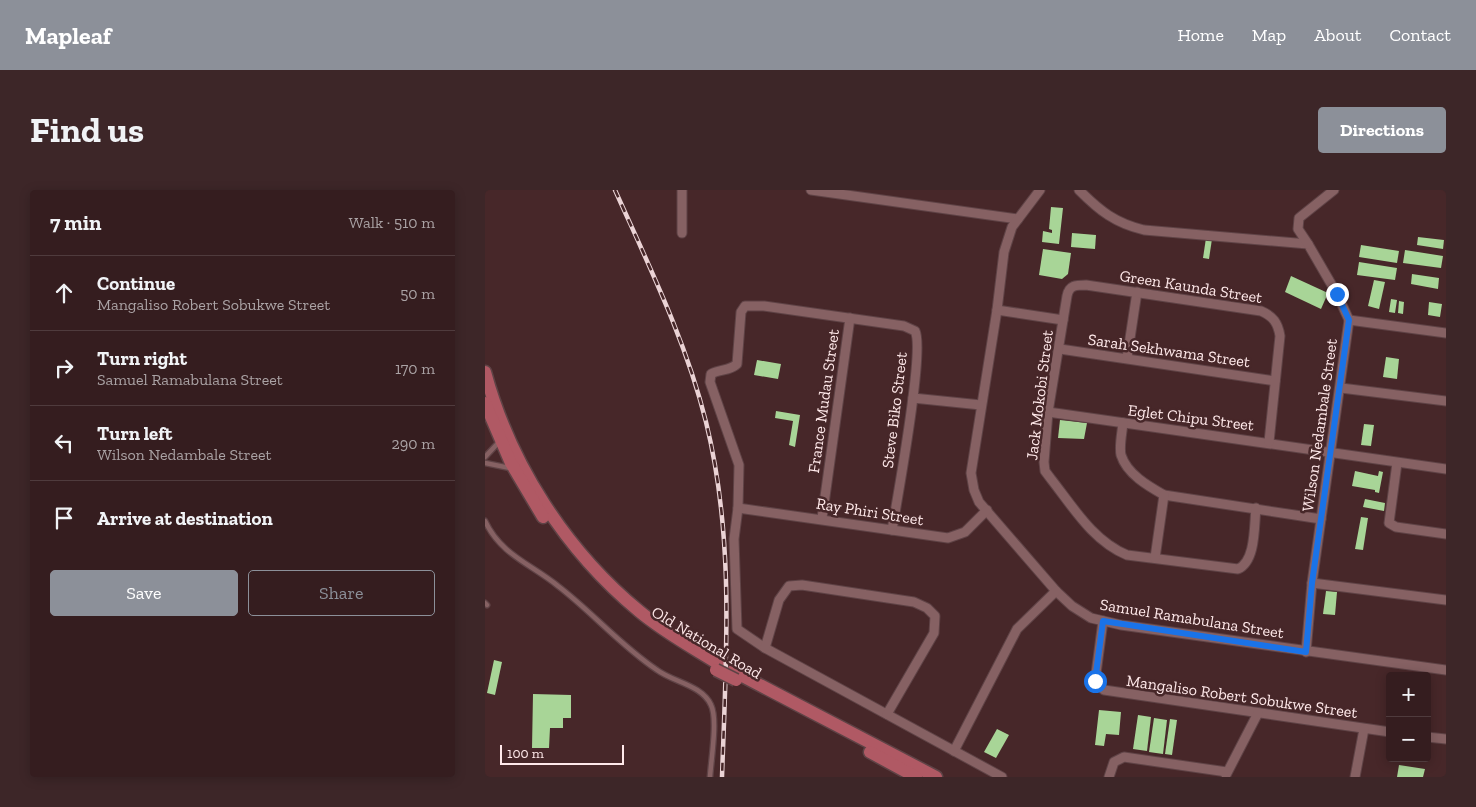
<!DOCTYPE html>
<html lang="en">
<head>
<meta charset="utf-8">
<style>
  body { margin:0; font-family:"Zilla Slab",serif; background:#3d2628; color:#f1f3f6 }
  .controls { position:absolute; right:15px; bottom:15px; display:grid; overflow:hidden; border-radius:5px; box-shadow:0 2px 12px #0003 }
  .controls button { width:45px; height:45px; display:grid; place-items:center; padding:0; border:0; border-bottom:1px solid #4f3b3d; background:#351d1f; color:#f1f3f6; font:25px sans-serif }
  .scale { position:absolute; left:15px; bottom:12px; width:124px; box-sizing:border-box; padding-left:5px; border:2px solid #ffe9ea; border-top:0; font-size:14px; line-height:18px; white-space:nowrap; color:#ffe9ea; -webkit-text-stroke:4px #472729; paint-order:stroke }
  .stop { position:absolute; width:15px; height:15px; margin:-11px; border:4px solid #1a73e8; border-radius:50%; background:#fff }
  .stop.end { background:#1a73e8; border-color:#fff; box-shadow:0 1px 5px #0008 }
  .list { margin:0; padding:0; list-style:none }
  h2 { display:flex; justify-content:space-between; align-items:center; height:65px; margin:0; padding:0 20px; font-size:21px }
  h2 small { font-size:16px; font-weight:400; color:#aaa2a4 }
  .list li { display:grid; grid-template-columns:32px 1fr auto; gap:15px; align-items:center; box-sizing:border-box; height:75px; padding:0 20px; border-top:1px solid #4f3b3d }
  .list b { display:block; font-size:19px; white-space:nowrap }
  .list p { margin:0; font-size:16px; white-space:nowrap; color:#aaa2a4 }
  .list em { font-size:16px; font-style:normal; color:#aaa2a4 }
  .actions { display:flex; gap:10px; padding:15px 20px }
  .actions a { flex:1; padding:11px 0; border:1px solid #8c9099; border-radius:5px; text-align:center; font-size:18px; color:#8c9099 }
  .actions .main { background:#8c9099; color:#fff }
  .icon { flex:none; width:28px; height:28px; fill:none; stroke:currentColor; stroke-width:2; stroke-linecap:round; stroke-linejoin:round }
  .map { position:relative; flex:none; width:961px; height:587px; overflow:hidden; border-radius:5px }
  header { display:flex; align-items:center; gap:30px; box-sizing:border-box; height:70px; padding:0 25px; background:#8c9099; color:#fff }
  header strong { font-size:24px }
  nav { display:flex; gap:28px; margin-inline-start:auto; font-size:18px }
  .intro { display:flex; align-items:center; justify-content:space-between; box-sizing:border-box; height:120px; padding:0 30px }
  h1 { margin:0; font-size:35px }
  .button { padding:12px 22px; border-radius:5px; background:#8c9099; color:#fff; font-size:18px; font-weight:700 }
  main { display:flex; gap:30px; padding:0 30px }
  aside { flex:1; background:#351d1f; border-radius:5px; box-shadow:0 2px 12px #0003 }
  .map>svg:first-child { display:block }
  .building { fill:#a8d597 }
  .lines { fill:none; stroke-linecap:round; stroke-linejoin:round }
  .service-casing { stroke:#5f4346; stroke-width:7 }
  .minor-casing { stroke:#5f4346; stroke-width:11 }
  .primary-casing { stroke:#5f4346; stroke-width:15 }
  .service { stroke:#866163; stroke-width:4.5 }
  .minor { stroke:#866163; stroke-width:9 }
  .primary { stroke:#b05964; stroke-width:12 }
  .rail-casing { stroke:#ebd3d5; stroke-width:4.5 }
  .rail { stroke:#472729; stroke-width:2.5; stroke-dasharray:8; stroke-linecap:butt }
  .primary-bridge-casing { stroke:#5f4346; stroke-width:15; stroke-linecap:butt }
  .primary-bridge { stroke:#b05964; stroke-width:12 }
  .route { stroke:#1a73e8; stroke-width:6 }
  .labels { text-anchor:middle; stroke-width:5; stroke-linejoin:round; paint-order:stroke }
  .street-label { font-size:16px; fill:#ffe9ea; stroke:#472729 }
</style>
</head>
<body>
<header>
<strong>Mapleaf</strong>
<nav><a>Home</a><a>Map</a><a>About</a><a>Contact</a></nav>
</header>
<div class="intro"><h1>Find us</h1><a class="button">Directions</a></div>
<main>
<aside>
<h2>7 min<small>Walk · 510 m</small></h2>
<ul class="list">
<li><svg class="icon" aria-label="ahead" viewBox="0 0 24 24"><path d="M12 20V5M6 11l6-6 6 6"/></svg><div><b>Continue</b><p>Mangaliso Robert Sobukwe Street</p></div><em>50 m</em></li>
<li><svg class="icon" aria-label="right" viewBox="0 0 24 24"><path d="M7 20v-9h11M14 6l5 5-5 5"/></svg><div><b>Turn right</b><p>Samuel Ramabulana Street</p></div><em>170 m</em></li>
<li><svg class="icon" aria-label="left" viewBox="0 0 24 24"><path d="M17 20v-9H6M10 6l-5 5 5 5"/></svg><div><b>Turn left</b><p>Wilson Nedambale Street</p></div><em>290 m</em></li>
<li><svg class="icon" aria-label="arrive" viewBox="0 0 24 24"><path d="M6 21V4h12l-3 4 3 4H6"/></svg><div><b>Arrive at destination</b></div></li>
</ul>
<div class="actions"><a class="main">Save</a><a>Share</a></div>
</aside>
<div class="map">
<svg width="961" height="587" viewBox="0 0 961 587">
  <rect width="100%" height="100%" fill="#472729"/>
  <g class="building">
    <path d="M566 17 578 18 574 54 557 52 558 41 567 43V40L564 39Z"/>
    <path d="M587 43 611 45 610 59 586 57Z"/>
    <path d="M933 47 959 50 958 59 932 55Z"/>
    <path d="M721 48 727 49 724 69 718 68Z"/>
    <path d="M876 55 914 61 912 73 874 67Z"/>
    <path d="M558 59 586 63 583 84 577 89 554 85Z"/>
    <path d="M920 60 958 66 956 78 918 73Z"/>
    <path d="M874 72 912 78 910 90 872 85Z"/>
    <path d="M927 84 954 88 953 99 926 94Z"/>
    <path d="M806 86 843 103 836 119 800 102Z"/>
    <path d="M889 90 900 92 894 119 883 116Z"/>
    <path d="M906 109 912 110 910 123 904 122Z"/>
    <path d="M914 111 919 112 918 124 913 123Z"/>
    <path d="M944 112 957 114 955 127 943 125Z"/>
    <path d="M901 167 914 169 912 189 898 187Z"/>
    <path d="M272 170 296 174 293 189 269 185Z"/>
    <path d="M291 221 315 225 310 257 304 255 308 231 290 228Z"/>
    <path d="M575 230 602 233 599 249 573 248Z"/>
    <path d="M879 234 889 235 886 256 876 255Z"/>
    <path d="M870 281 893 286 894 281 898 282 894 303 890 302V300L867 296Z"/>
    <path d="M880 309 900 313 899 321 878 317Z"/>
    <path d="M876 327 883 328 878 360 870 359Z"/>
    <path d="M841 401 852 402 850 425 838 424Z"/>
    <path d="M9 470 17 472 10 505 2 503Z"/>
    <path d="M48 504 86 505V528H78V538H65L64 558H47Z"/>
    <path d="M614 520 636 522 634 545 621 544 619 556 610 555Z"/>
    <path d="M653 525 666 527 662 561 648 559Z"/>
    <path d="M669 528 682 530 678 564 664 562Z"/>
    <path d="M685 529 692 530 687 565 680 564Z"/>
    <path d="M512 539 524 545 511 568 499 562Z"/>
    <path d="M914 575 940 579 938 587H912Z"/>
  </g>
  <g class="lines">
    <defs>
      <g id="service">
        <path d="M0 267 14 252"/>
        <path d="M0 273 25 278"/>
        <path d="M0 331C16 365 46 374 73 396 107 422 136 456 172 480 188 492 217 495 226 515 233 529 226 570 225 587"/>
        <path d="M0 413 2 415"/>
      </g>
      <g id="minor">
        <path d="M197 0V43"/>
        <path d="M326 0 533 29"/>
        <path d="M555 0 527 37 519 62 512 120 486 283 489 300 494 312 571 401 587 416 606 428 636 435 961 480"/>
        <path d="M594 0C615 21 630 33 659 40L823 54 852 104 864 130 827 393 821 462"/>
        <path d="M823 54 813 39 814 28 849 0"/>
        <path d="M512 120 578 130"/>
        <path d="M864 130 961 143"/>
        <path d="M575 159 790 191"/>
        <path d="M642 168 652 102"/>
        <path d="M856 198 961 211"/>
        <path d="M428 208 496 215"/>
        <path d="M563 222 961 279"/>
        <path d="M638 233C637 243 634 256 636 265 642 284 663 296 679 305L836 329"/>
        <path d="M912 273 904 333 911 337 961 344"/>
        <path d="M253 318 463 348 480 342 502 320"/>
        <path d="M771 318C769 336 771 371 753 379L642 365C608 351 588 317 566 289L560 281 559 272 563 222 582 106C584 95 591 95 601 95L776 121C788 126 793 133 795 146L784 252"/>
        <path d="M337 328 365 128"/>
        <path d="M407 340C412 310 440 159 430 141L419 136 279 116H260L256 122 252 174C245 181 235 179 226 184L225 192 254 275 253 318 249 349 252 439 280 458 517 587"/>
        <path d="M670 368 679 305"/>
        <path d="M827 393 961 410"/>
        <path d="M618 431 610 491 619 500 905 542"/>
        <path d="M280 458 294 410 304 396 317 395 429 412 442 418 450 426 449 443 402 524"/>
        <path d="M942 547 961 549"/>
        <path d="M469 561 532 439 571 401"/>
        <path d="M741 585 773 523"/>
        <path d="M624 587 629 572 639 567 742 582"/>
        <path d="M870 587 879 539"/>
      </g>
      <g id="primary">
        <path d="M0 182C25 274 81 361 154 421 179 442 207 457 234 474"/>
        <path d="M0 213 26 273 58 327"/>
        <path d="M248 481 451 587"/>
        <path d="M385 562 431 587"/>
      </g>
    </defs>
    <use href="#service" class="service-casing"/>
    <use href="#minor" class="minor-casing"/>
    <use href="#primary" class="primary-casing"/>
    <use href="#service" class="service"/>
    <use href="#minor" class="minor"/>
    <use href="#primary" class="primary"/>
    <defs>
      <path id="rail" d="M130 0C164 76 201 151 221 232 250 349 241 468 237 587"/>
    </defs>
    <use href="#rail" class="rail-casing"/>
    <use href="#rail" class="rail"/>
    <defs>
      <path id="primary-bridge" d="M231 480 251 490"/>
    </defs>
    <use href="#primary-bridge" class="primary-bridge-casing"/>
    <use href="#primary-bridge" class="primary-bridge"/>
  </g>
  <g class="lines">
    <path class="route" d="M610 491 618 431 821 462 827 393 864 130 852 104"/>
  </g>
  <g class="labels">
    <g class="street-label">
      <text transform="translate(706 96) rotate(9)" y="6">Green Kaunda Street</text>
      <text transform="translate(684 160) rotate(8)" y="6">Sarah Sekhwama Street</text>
      <text transform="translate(554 205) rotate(-83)" y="6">Jack Mokobi Street</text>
      <text transform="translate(338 211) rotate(-82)" y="6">France Mudau Street</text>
      <text transform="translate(409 220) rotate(-83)" y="6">Steve Biko Street</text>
      <text transform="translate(706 227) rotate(7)" y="6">Eglet Chipu Street</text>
      <text transform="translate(834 235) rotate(-82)" y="6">Wilson Nedambale Street</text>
      <text transform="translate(385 321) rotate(9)" y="6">Ray Phiri Street</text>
      <text transform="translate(707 428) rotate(9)" y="6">Samuel Ramabulana Street</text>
      <text transform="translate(222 452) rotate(31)" y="6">Old National Road</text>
      <text transform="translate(757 506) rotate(8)" y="6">Mangaliso Robert Sobukwe Street</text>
    </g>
  </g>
</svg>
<div class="controls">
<button>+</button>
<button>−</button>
</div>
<div class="scale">100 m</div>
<div class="stop" style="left:610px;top:491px"></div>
<div class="stop end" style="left:852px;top:104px"></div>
</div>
</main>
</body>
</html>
